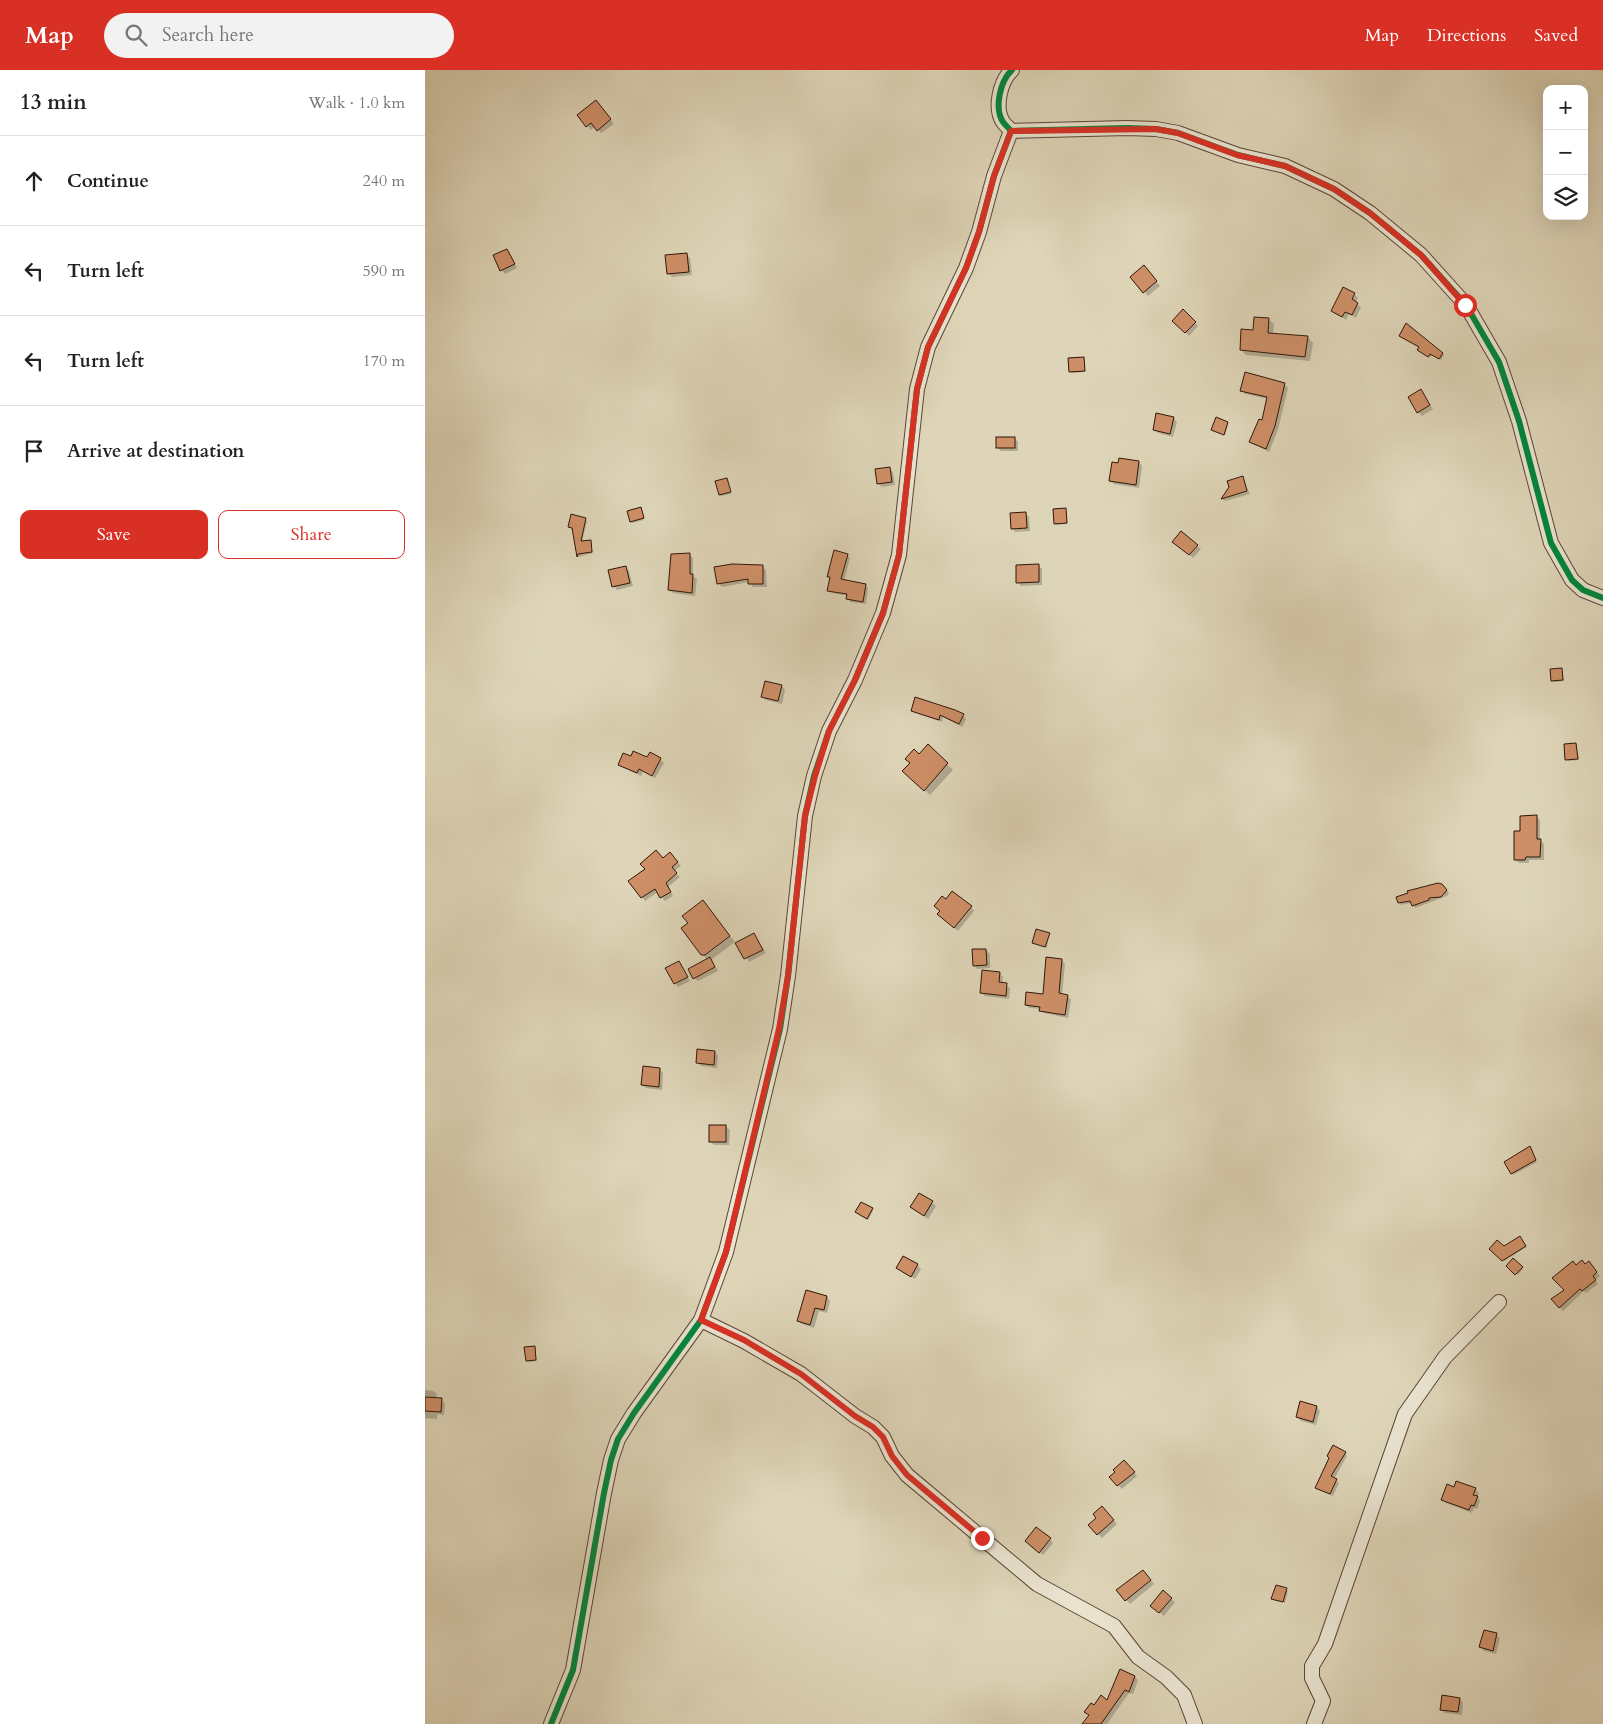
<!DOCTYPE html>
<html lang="en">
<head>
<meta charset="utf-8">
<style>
  body { margin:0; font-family:Cardo,serif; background:#f2f2f2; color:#222 }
  .controls { position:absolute; right:15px; top:15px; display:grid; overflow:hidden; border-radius:10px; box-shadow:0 5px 20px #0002 }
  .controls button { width:45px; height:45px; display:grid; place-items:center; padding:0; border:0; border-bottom:1px solid #e0e0e0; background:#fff; color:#222; font:25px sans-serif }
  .stop { position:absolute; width:15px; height:15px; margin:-11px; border:4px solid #d93025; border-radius:50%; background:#fff }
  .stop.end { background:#d93025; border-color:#fff; box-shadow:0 1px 5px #0008 }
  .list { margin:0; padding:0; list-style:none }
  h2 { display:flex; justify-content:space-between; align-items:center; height:65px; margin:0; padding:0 20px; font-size:21px }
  h2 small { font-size:16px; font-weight:400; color:#767676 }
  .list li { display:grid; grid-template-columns:32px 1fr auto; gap:15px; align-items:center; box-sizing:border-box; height:90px; padding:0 20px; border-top:1px solid #e0e0e0 }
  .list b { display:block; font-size:19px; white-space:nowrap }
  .list em { font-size:16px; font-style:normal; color:#767676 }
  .actions { display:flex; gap:10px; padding:15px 20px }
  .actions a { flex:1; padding:11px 0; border:1px solid #d93025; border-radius:10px; text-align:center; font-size:18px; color:#d93025 }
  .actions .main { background:#d93025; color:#fff }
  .icon { flex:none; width:28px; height:28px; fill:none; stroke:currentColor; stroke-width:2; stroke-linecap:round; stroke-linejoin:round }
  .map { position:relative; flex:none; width:1178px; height:1654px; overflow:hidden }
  header { display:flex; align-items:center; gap:30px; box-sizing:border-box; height:70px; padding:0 25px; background:#d93025; color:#fff }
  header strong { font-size:24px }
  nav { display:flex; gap:28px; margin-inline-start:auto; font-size:18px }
  .search { width:350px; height:45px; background:#f2f2f2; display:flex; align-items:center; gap:12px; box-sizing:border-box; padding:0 18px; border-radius:28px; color:#767676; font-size:19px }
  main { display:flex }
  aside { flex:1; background:#fff }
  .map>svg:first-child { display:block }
  .shadow { fill:#0003 }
  .building { fill:#ce8f67; stroke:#2f1508 }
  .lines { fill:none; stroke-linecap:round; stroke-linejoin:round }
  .minor-casing { stroke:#5b4534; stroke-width:16 }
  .minor { stroke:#eae4d1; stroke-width:14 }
  .cycleway-casing { stroke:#eae4d1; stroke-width:9 }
  .cycleway { stroke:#00873e; stroke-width:6 }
  .route { stroke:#d93025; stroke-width:6 }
</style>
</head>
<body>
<header>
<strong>Map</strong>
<div class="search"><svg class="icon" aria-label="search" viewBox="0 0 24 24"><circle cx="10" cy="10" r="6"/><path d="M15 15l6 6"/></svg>Search here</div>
<nav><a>Map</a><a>Directions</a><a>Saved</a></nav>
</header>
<main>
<aside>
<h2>13 min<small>Walk · 1.0 km</small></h2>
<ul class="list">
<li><svg class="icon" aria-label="ahead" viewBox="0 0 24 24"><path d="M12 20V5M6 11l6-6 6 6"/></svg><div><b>Continue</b></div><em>240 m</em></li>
<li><svg class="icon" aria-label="left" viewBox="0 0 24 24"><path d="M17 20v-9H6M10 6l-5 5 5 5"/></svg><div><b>Turn left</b></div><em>590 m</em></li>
<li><svg class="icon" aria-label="left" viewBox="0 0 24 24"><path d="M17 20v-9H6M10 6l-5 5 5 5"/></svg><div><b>Turn left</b></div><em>170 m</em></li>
<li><svg class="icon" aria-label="arrive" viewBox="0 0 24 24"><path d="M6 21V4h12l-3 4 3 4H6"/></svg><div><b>Arrive at destination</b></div></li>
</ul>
<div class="actions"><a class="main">Save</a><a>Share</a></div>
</aside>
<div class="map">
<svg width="1178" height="1654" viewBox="0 0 1178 1654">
  <rect width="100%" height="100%" fill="#ded5b8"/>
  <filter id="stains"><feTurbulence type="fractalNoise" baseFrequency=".004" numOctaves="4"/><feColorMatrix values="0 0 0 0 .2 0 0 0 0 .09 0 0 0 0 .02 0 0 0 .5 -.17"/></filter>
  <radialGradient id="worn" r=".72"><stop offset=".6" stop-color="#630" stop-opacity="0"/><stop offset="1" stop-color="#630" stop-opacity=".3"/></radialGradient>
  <g class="shadow">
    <path d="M175 35 189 54 176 63 170 56 166 60 154 45Z"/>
    <path d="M82 180 92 198 80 204 77 200Z"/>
    <path d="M261 184 265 188 267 205 247 207 243 203Z"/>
    <path d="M722 200 735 216 723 226 707 207Z"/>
    <path d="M929 224 933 228 930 233 936 237 931 248 924 244 921 250 907 241Z"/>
    <path d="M758 241 773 256 764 266 749 251Z"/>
    <path d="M843 249 849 254 848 265 883 267 888 273 885 291 821 285 816 280 829 261Z"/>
    <path d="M981 255 1019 285 1016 290 1007 285 1005 288 995 281V278L977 267Z"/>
    <path d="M658 289 660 302 647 303 645 302Z"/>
    <path d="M859 314 863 318 853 360 844 382 825 372 838 352 843 329 820 324 817 321Z"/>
    <path d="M996 321 1008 339 997 346 993 342Z"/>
    <path d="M748 348 752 352 748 367 733 363 729 359Z"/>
    <path d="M803 353 800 365 788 360Z"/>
    <path d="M590 368 593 372V381H576L572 377Z"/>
    <path d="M714 392 717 396 714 418 689 414 685 410Z"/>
    <path d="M464 398 468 402 470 415 457 417 453 413Z"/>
    <path d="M818 408 825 424 800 431 797 429 805 417Z"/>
    <path d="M302 409 306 424 296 426 295 425Z"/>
    <path d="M217 439 219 450 207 453 206 452Z"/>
    <path d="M640 439 642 454 631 455 630 454Z"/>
    <path d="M600 443 604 447 605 461 590 462 587 458Z"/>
    <path d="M147 446 162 451 157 472 165 471 168 483 153 487Z"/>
    <path d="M753 475 772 476 776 479 768 488Z"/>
    <path d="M264 484 268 488V506L272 509 270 526 248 523 245 520Z"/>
    <path d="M422 485 425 488 419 511 440 515 443 518 441 534 425 532 423 526 407 523 404 520 406 508 404 506Z"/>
    <path d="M613 495 617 499V515L596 516 593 512Z"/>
    <path d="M200 497 204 501 208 516 192 520 189 516Z"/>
    <path d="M338 497 341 500 342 517H328L324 512 297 517 293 513Z"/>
    <path d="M1137 600 1139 611 1129 612 1127 611Z"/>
    <path d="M357 616 360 620 357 634 341 630 337 627Z"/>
    <path d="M488 640 538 645 541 649 537 657 518 647 517 652 491 643Z"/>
    <path d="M1151 674 1154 690 1143 691 1142 689Z"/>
    <path d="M503 676 528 700 505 725 485 707 494 686Z"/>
    <path d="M207 688 235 689 239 693 230 708 218 701 216 706 194 695Z"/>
    <path d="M1111 747 1115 750V770L1119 774V790H1104V793H1094L1090 789 1097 762Z"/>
    <path d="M248 787 256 796 249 801 255 807 243 817 248 826 240 831 233 822 220 831 217 827 238 789Z"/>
    <path d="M1020 818 1024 823 1022 826 990 838 987 833 976 835 974 832Z"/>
    <path d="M521 831 546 837 549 841 533 861 517 848Z"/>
    <path d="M278 832 310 872 286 890 293 901 273 911 269 908 283 890 277 884 265 854Z"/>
    <path d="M329 864 341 883 324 892 312 873Z"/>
    <path d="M624 864 622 878 608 872Z"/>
    <path d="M561 880 565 884V898L552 899 549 895Z"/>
    <path d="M622 889 637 890 640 894 637 925 646 929 643 948 619 943 616 939 604 938 601 935 619 925Z"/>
    <path d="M254 892 265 911 253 917 250 913Z"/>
    <path d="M574 903 578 907 577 914 585 918 584 929 560 926 556 922Z"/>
    <path d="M290 982 293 986 292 998 276 996 272 992Z"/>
    <path d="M235 999 238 1003 237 1020 221 1018 218 1015Z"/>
    <path d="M301 1056 305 1060 304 1075H289L285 1071Z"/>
    <path d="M1105 1078 1112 1092 1088 1105 1087 1103Z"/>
    <path d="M495 1124 511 1136 503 1149 487 1137Z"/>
    <path d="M447 1139 448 1141 443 1150 433 1144Z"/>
    <path d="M1096 1169 1102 1177 1079 1191 1066 1179 1079 1178Z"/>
    <path d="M1089 1190 1098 1199 1093 1205 1083 1196Z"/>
    <path d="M492 1195 496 1199 490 1209 473 1198Z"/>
    <path d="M1152 1196H1167L1175 1206 1170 1210 1173 1214 1161 1223 1159 1221 1138 1241 1134 1237Z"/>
    <path d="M382 1221 402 1227 405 1231 402 1243 394 1241 389 1258 377 1254 373 1251Z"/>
    <path d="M109 1277 112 1291 103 1292 102 1291Z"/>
    <path d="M0 1320 8 1321 12 1324 11 1329 16 1330 20 1333 19 1345 12 1344V1349L0 1348Z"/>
    <path d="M876 1333 892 1337 895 1341 891 1355 876 1351 872 1347Z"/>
    <path d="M920 1383 922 1386 909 1409 914 1413 908 1426 894 1420 892 1417Z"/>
    <path d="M703 1395 712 1406 697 1419 686 1407Z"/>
    <path d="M1030 1419H1050L1054 1423 1052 1427 1055 1431 1052 1439 1049 1438 1047 1443 1021 1433 1018 1430Z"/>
    <path d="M677 1438 692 1454 677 1468 665 1455 673 1448Z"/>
    <path d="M625 1469 628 1473 618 1485 605 1475Z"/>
    <path d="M722 1505 729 1514 705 1534 693 1520Z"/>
    <path d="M851 1516 863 1521 860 1533 849 1530Z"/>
    <path d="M738 1522 750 1532 739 1546 730 1539Z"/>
    <path d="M1071 1565 1075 1568 1071 1584 1059 1581 1055 1577Z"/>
    <path d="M710 1607 713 1610 708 1624 704 1623 682 1654H661L665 1646 661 1642 683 1632Z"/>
    <path d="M1035 1629 1038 1633 1037 1645 1020 1643 1016 1639Z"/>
  </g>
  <g class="building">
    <path d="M171 30 186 49 172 61 166 53 161 57 152 45Z"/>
    <path d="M82 179 90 194 75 201 68 185Z"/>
    <path d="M262 183 264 202 242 204 240 185Z"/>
    <path d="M719 195 732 211 718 223 705 207Z"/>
    <path d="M918 217 930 223 927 229 933 233 927 245 920 242 917 247 906 241Z"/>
    <path d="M758 239 771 252 760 263 747 251Z"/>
    <path d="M829 247 844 248 843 263 883 266 880 287 815 280 816 259 828 260Z"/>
    <path d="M981 253 1018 283 1014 289 1005 284 1003 287 992 280 994 277 974 266Z"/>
    <path d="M659 287 660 301 644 302 643 288Z"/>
    <path d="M820 302 860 313 850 356 841 379 824 372 834 349 837 350 842 327 815 321Z"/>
    <path d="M996 319 1005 335 992 343 983 327Z"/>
    <path d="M731 343 749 347 745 364 728 360Z"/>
    <path d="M791 347 803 352 799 365 786 360Z"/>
    <rect x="571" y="367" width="19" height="11"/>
    <path d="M694 388 714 391 711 415 684 411 687 392 693 393Z"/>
    <path d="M465 397 467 412 452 414 450 399Z"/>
    <path d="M818 406 822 421 796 429 804 417 802 411Z"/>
    <path d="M302 408 306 422 294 425 290 411Z"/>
    <path d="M216 437 219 448 205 452 202 441Z"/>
    <path d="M641 438 642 453 629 454 628 439Z"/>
    <path d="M601 442 602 458 586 459 585 443Z"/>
    <path d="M146 444 161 448 156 471 166 470 167 482 153 484 152 487 147 458 143 457Z"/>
    <path d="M756 461 773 475 764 485 747 472Z"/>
    <path d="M409 480 423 484 416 509 441 514 438 532 421 529 422 524 402 521 405 507H402Z"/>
    <path d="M265 483V504H268L267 523 243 520 246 484Z"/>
    <path d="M307 494 338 495V514H323V509L292 514 289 497Z"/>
    <path d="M614 494V512L591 513V495Z"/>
    <path d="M201 496 205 513 187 517 183 500Z"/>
    <path d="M1137 598 1138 610 1126 611 1125 599Z"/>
    <path d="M340 611 357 615 353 631 336 627Z"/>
    <path d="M490 627 530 640 539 644 534 654 515 645 514 650 486 641Z"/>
    <path d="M1151 673 1153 689 1140 690 1139 674Z"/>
    <path d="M503 674 523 693 499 721 477 701 485 693 480 689 489 679 494 684Z"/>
    <path d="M208 681 222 687 225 682 236 688 227 706 214 699 212 703 193 695 198 683 206 686Z"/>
    <path d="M1112 745V769H1116L1115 787H1101L1100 790H1089V761H1095V746Z"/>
    <path d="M231 780 238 788 245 782 253 792 247 797 252 803 241 813 246 822 235 828 230 819 216 828 203 811 220 799 215 794Z"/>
    <path d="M1013 813 1017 814 1022 820 1016 827 1004 828V830L987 836 985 831 973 833 971 827 983 823 982 821Z"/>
    <path d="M527 821 547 836 529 858 512 844 515 841 509 836 517 826 521 829Z"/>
    <path d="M278 830 305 866 280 885H276L256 858 263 853 257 846Z"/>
    <path d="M611 859 625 863 620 877 607 873Z"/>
    <path d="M329 863 338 880 319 889 310 873Z"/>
    <path d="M547 879H561L562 895 548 896Z"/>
    <path d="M285 887 290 897 268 909 263 899Z"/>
    <path d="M621 887 637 889 634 923 643 925 640 945 614 941 615 937 600 935 601 922 618 924Z"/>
    <path d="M254 891 263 907 249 914 240 898Z"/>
    <path d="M557 900 575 902 574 912 582 913 581 926 555 923Z"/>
    <path d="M272 979 290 981 289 995 271 993Z"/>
    <path d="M218 996 235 998 234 1017 216 1015Z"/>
    <rect x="284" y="1055" width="17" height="17"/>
    <path d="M1105 1076 1111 1090 1086 1104 1079 1092Z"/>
    <path d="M494 1123 508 1131 499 1146 485 1137Z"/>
    <path d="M436 1132 448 1138 442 1149 430 1142Z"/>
    <path d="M1095 1166 1101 1176 1077 1191 1064 1179 1072 1170 1079 1176Z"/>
    <path d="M478 1186 493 1194 486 1207 471 1198Z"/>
    <path d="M1088 1188 1098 1197 1090 1205 1081 1196Z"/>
    <path d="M1157 1190 1160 1194 1164 1191 1172 1202 1168 1206 1171 1210 1157 1221 1155 1219 1134 1238 1126 1229 1139 1220 1127 1208 1148 1191 1151 1195Z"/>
    <path d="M381 1220 402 1226 399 1240 390 1238 385 1255 372 1251Z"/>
    <path d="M110 1276 111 1290 101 1291 99 1277Z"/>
    <path d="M0 1327 17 1328 16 1342 0 1341Z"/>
    <path d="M875 1331 892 1336 888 1352 871 1347Z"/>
    <path d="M908 1375 921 1382 906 1406 912 1409 905 1424 890 1418 904 1388 902 1386Z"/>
    <path d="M699 1390 710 1402 692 1416 684 1407 690 1402 688 1400Z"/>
    <path d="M1031 1411 1051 1418 1048 1425 1053 1426 1049 1436 1046 1435 1044 1440 1016 1430 1022 1414 1029 1417Z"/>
    <path d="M677 1436 689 1450 672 1465 663 1455 671 1448 668 1444Z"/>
    <path d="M611 1457 626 1468 614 1483 600 1471Z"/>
    <path d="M718 1500 726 1510 700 1531 691 1520Z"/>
    <path d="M851 1515 862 1518 858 1532 846 1529Z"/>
    <path d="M738 1520 747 1528 734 1543 725 1536Z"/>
    <path d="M1059 1560 1072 1563 1068 1581 1054 1577Z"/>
    <path d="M695 1599 710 1606 704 1622 700 1620 676 1654H657L664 1645 659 1642 666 1633 669 1635 676 1625 682 1630Z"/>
    <path d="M1017 1625 1035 1628 1033 1642 1015 1640Z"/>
  </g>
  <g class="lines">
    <defs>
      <g id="minor">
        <path d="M587 0C575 11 569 38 578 52 580 55 584 58 586 61L702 58 731 59 753 63 813 85 860 96 909 119 945 143 996 185 1041 235 1074 292 1094 351 1126 473 1147 510 1158 520 1178 528"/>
        <path d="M276 1250 319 1271 376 1304 430 1346 448 1357 458 1367 467 1386 482 1405 557 1468 612 1514 689 1556 713 1587 741 1607 759 1625 770 1654"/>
        <path d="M126 1654 148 1600 179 1423 186 1390 193 1369 209 1343 276 1250 301 1182 355 959 363 906 380 746 389 706 404 661 430 610 458 543 474 485 492 319 503 277 541 198 554 162 569 106 586 61"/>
        <path d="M889 1654 898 1631 887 1608V1596L900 1574 980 1344 1020 1287 1074 1232"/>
      </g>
    </defs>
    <use href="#minor" class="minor-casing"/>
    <use href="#minor" class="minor"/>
    <defs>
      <g id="cycleway">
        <path d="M587 0C575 11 569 38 578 52 580 55 584 58 586 61L702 58 731 59 753 63 813 85 860 96 909 119 945 143 996 185 1041 235 1074 292 1094 351 1126 473 1147 510 1158 520 1178 528"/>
        <path d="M126 1654 148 1600 179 1423 186 1390 193 1369 209 1343 276 1250 301 1182 355 959 363 906 380 746 389 706 404 661 430 610 458 543 474 485 492 319 503 277 541 198 554 162 569 106 586 61"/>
      </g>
    </defs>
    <use href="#cycleway" class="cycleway-casing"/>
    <use href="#cycleway" class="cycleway"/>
  </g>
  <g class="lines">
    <path class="route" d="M557 1468 482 1405 467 1386 458 1367 448 1357 430 1346 376 1304 319 1270 276 1250 301 1182 354 959 363 906 380 746 390 706 404 661 430 610 458 543 474 485 492 319 503 277 541 198 554 162 569 106 586 61 731 59 753 63 812 85 860 96 909 119 945 143 996 185 1040 235"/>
  </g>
  <rect width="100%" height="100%" filter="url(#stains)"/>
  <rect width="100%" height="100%" fill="url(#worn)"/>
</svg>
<div class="controls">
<button>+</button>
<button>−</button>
<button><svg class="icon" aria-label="layers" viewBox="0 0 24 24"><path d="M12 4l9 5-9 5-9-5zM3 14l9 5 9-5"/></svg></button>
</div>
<div class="stop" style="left:1040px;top:235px"></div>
<div class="stop end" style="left:557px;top:1468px"></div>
</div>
</main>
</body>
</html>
